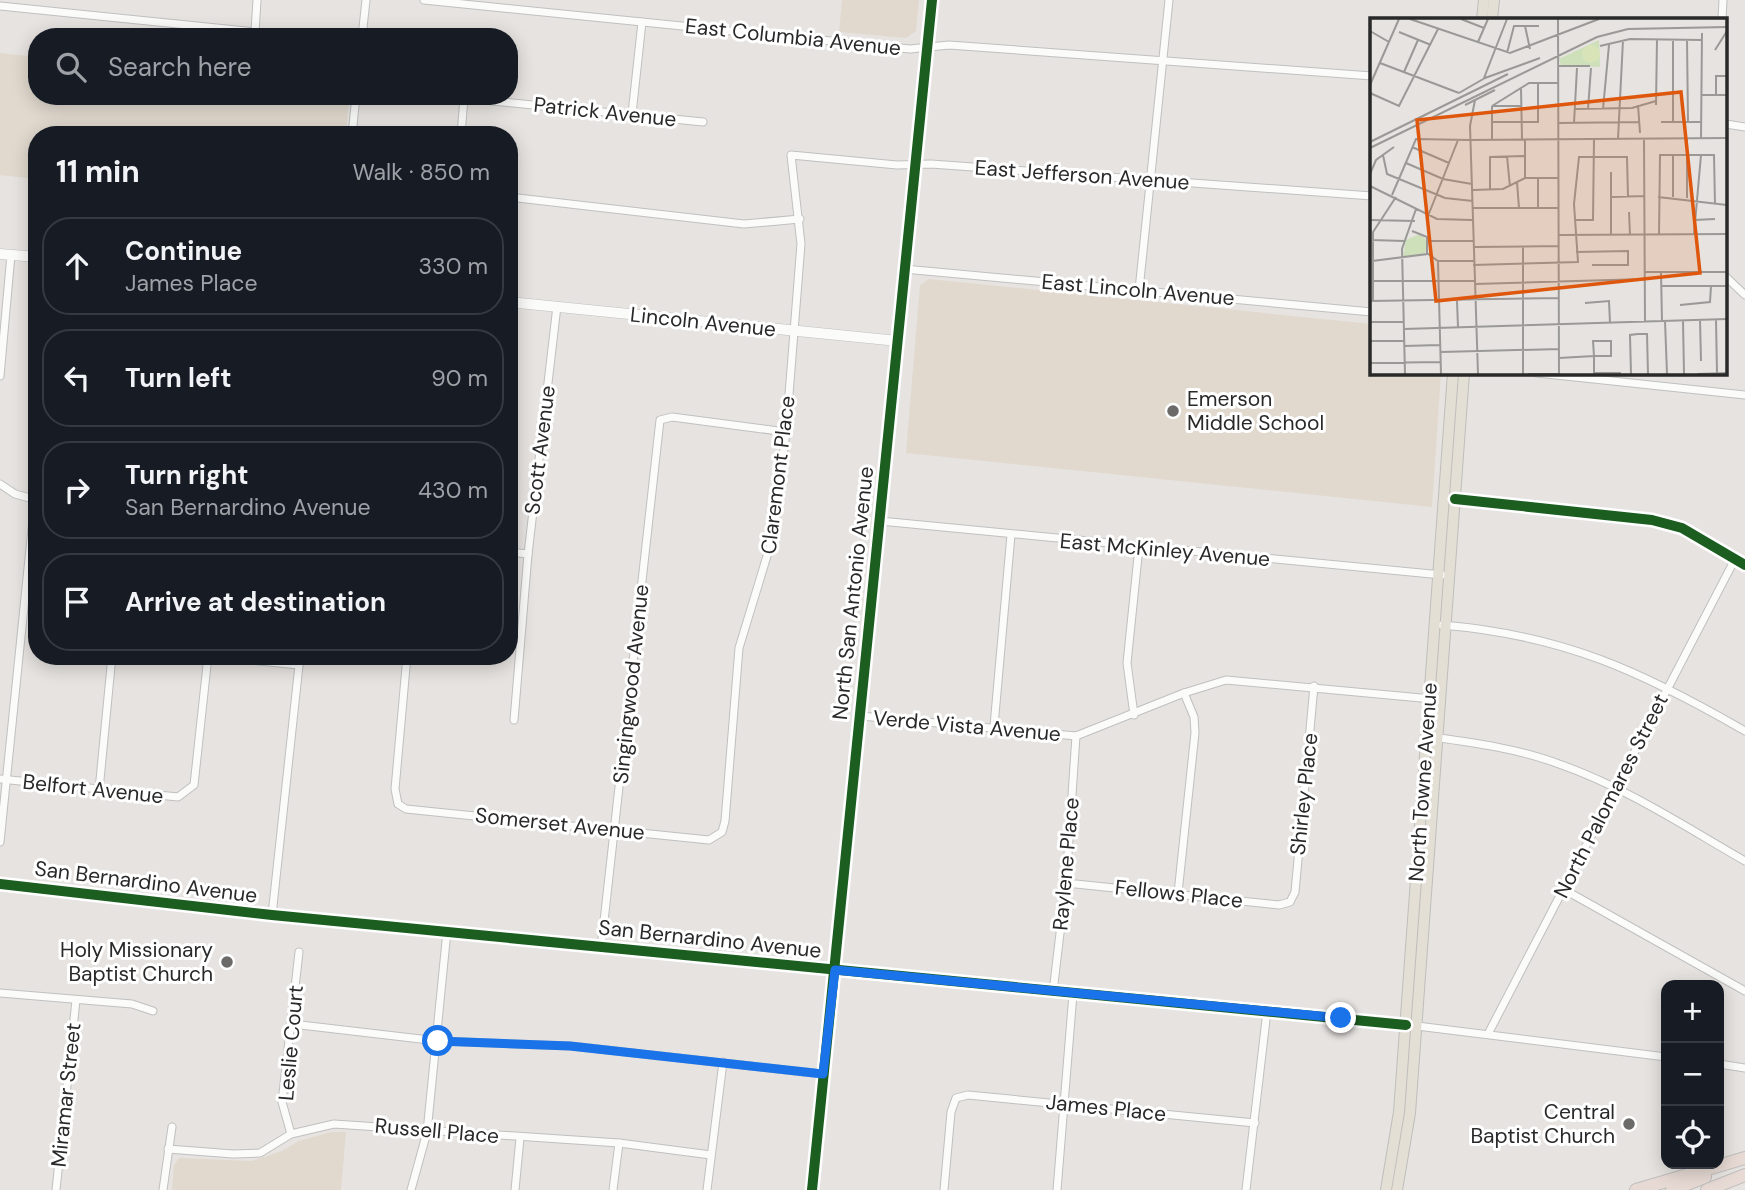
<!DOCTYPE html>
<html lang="en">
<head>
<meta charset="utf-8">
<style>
  body { margin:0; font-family:"DM Sans",sans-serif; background:#242831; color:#f1f3f6 }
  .controls { position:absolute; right:21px; bottom:21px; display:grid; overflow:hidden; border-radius:14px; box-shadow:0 4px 18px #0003 }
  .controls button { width:63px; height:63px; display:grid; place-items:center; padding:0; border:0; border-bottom:2px solid #363941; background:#171b24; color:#f1f3f6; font:35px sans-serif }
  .stop { position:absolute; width:21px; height:21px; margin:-16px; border:5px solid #1a73e8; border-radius:50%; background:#fff }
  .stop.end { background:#1a73e8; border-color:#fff; box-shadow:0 2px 7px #0008 }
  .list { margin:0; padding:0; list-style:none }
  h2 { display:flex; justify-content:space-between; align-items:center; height:91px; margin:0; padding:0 28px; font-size:30px }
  h2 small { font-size:23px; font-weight:400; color:#9ea1a6 }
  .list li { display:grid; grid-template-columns:46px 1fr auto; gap:21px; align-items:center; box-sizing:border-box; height:98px; margin:0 14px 14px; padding:0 14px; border:2px solid #363941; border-radius:28px }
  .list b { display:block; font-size:26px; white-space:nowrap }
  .list p { margin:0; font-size:23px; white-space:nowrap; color:#9ea1a6 }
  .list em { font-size:23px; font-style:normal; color:#9ea1a6 }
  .icon { flex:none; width:38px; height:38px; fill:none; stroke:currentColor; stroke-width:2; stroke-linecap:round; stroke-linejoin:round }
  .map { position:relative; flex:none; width:1745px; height:1190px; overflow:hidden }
  .search { position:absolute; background:#171b24; box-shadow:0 4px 18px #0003; left:28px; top:28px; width:490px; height:77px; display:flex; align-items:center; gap:18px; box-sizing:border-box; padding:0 24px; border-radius:28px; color:#9ea1a6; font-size:26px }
  .panel { position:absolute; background:#171b24; box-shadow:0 4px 18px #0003; left:28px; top:126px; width:490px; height:539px; border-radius:28px }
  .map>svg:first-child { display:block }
  .education { fill:#e1d9ce }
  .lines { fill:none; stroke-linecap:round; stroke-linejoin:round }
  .street-casing { stroke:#c0c0c1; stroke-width:9 }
  .secondary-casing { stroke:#c0c0c1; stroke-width:11 }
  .primary-casing { stroke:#bfbebd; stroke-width:12 }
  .highway-casing { stroke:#bfbebd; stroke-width:14 }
  .street { stroke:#fbfbfa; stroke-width:7 }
  .secondary { stroke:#fbfbfa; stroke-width:10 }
  .primary { stroke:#e4dfd4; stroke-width:10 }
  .highway { stroke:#e7dad4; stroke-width:12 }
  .cycleway-casing { stroke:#fff; stroke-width:15 }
  .cycleway { stroke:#1b5e20; stroke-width:10 }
  .route { stroke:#1a73e8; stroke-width:9 }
  .poi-dot { fill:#6b6a69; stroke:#fff; stroke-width:2.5 }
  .labels { text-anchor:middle; stroke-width:6; stroke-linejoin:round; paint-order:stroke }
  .street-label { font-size:21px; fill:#292929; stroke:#fff }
  .poi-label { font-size:21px; fill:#292929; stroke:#fff; text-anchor:end }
  .inset-road { fill:none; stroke:#9a9997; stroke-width:2 }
  .view { fill:#de570d; fill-opacity:0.15; stroke:#de570d; stroke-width:3.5 }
  .inset-edge { fill:none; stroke:#292929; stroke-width:3.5 }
</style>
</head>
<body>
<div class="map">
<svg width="1745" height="1190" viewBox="0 0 1745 1190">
  <rect width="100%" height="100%" fill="#e6e3e0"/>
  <g class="education">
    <path d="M842 0H919L916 31 906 38 839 32Z"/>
    <path d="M0 53 37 57V96H349L346 135H37V179L0 175Z"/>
    <path d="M929 279 1372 324V373H1441L1432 507 906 453 920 285Z"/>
    <path d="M331 1132H346L341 1190H172L174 1165 179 1158 252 1161 282 1151 299 1141Z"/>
  </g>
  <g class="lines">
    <defs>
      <g id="street">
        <path d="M424 0 910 49 949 45 1372 76"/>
        <path d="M0 6 305 37"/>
        <path d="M1722 19 1723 0"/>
        <path d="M255 32 257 0"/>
        <path d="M362 37 366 0"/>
        <path d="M632 114 642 22"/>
        <path d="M1726 124 1745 127"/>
        <path d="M352 135 356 96"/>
        <path d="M461 135 464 98 703 122"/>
        <path d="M509 197 744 224 800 219"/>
        <path d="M904 269 1372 312"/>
        <path d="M1726 277 1745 295"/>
        <path d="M1139 290 1169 0"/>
        <path d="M1537 373 1745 395"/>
        <path d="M0 376 11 255"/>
        <path d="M0 484 15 494 37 500"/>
        <path d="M1455 499 1652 520 1682 528 1745 565"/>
        <path d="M880 521 1442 575"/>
        <path d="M509 552 528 554"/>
        <path d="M1442 625C1563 635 1641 671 1745 731"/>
        <path d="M407 656 395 789 398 804 406 809 709 840 722 832 725 821 739 648 774 533 786 432 801 244 791 155 897 165 931 164 1372 196"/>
        <path d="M1134 715 1127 663 1139 547"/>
        <path d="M861 716 1076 736 1184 693 1226 680 1432 699"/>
        <path d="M514 720 528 554 557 306"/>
        <path d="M994 726 1011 535"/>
        <path d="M1433 737C1476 743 1519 749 1559 764 1625 787 1684 826 1745 861"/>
        <path d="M0 779 178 797 194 785 208 656 299 665"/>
        <path d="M99 790 112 656"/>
        <path d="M0 842 35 500"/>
        <path d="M1066 883 1279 905 1290 902 1295 892 1314 686"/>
        <path d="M1563 889 1745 991"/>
        <path d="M1178 893 1195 733 1194 717 1184 693"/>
        <path d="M272 915 300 656"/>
        <path d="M601 948 660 420 672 417 786 432"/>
        <path d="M1053 992 1066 883 1076 736"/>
        <path d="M0 993 132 1004 153 1011"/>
        <path d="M292 1024 438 1041 571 1046 823 1074"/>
        <path d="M1417 1026 1666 1057"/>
        <path d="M1488 1034 1735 559"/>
        <path d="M1719 1064 1745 1068"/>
        <path d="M291 1134 282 1102 299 952"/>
        <path d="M168 1149 233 1154 260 1153 291 1134 334 1124 619 1143 711 1155"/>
        <path d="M56 1190 76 1000"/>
        <path d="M163 1190 172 1127"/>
        <path d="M411 1190 427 1132 447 931"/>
        <path d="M515 1190 520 1138"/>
        <path d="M613 1190 619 1143"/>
        <path d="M707 1190 723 1062"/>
        <path d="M944 1190 951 1112 956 1098 968 1095 1255 1123"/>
        <path d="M1057 1190 1073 994"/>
        <path d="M1246 1190 1267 1011"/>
      </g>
      <g id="secondary">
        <path d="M0 254 37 257"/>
        <path d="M509 302 898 341"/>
        <path d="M0 884 272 915 1413 1026"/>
        <path d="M812 1190 932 0"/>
      </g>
      <g id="primary">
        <path d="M1482 19 1484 0"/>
        <path d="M1492 19 1494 0"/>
        <path d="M1386 1190 1399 1112 1453 373"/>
        <path d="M1397 1190 1410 1113 1464 373"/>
      </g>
      <g id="highway">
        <path d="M1636 1190 1745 1158"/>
        <path d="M1672 1190 1705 1177"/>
        <path d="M1707 1190 1745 1175"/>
      </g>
    </defs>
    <use href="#street" class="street-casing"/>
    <use href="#secondary" class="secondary-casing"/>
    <use href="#primary" class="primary-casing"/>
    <use href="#highway" class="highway-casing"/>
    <use href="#street" class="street"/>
    <use href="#secondary" class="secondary"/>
    <use href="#primary" class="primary"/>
    <use href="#highway" class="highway"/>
    <defs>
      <g id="cycleway">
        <path d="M1455 499 1652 520 1682 528 1745 565"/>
        <path d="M0 884 272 915 1406 1025"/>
        <path d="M812 1190 932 0"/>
      </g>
    </defs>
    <use href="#cycleway" class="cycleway-casing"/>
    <use href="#cycleway" class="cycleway"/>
  </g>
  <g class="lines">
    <path class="route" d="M438 1041 570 1046 823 1074 835 970 1341 1018"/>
  </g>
  <g class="poi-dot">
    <circle cx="1173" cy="411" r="7"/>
    <circle cx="227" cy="962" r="7"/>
    <circle cx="1629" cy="1124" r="7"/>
  </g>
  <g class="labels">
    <g class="street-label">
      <text transform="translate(793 37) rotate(6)" y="7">East Columbia Avenue</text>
      <text transform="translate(605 112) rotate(6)" y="7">Patrick Avenue</text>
      <text transform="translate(1082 175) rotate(4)" y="7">East Jefferson Avenue</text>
      <text transform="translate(1138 290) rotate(5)" y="7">East Lincoln Avenue</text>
      <text transform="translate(703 322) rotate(6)" y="7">Lincoln Avenue</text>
      <text transform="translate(540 450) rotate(-83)" y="7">Scott Avenue</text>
      <text transform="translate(778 475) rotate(-83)" y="7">Claremont Place</text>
      <text transform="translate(1165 550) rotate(5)" y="7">East McKinley Avenue</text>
      <text transform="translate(853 593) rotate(-84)" y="7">North San Antonio Avenue</text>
      <text transform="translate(631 684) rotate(-84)" y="7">Singingwood Avenue</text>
      <text transform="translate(967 726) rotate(5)" y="7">Verde Vista Avenue</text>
      <text transform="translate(1423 782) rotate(-86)" y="7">North Towne Avenue</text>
      <text transform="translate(93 789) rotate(6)" y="7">Belfort Avenue</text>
      <text transform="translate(1304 794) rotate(-84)" y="7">Shirley Place</text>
      <text transform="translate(1611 796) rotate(-63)" y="7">North Palomares Street</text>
      <text transform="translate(560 824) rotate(6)" y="7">Somerset Avenue</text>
      <text transform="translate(1066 864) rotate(-85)" y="7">Raylene Place</text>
      <text transform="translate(146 882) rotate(7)" y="7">San Bernardino Avenue</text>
      <text transform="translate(1179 894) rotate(6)" y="7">Fellows Place</text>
      <text transform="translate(710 939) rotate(6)" y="7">San Bernardino Avenue</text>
      <text transform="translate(291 1043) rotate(-85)" y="7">Leslie Court</text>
      <text transform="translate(66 1095) rotate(-84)" y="7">Miramar Street</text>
      <text transform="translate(1106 1108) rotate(6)" y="7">James Place</text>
      <text transform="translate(437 1131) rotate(5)" y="7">Russell Place</text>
    </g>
    <g class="poi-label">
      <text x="1187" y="406" text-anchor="start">Emerson<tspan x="1187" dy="24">Middle School</tspan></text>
      <text x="213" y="957">Holy Missionary<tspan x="213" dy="24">Baptist Church</tspan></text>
      <text x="1615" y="1119">Central<tspan x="1615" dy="24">Baptist Church</tspan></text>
    </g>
  </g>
  <g transform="translate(1370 18)">
    <rect width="357" height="357" fill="#e6e3e0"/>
    <path d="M229 22 230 49 191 47 189 41ZM50 216 58 224 55 235 33 239 36 222Z" fill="#cde0ba"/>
    <path d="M212 36a9 9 0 1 1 18 0a9 9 0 1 1-18 0Z" fill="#d8e4b8"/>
    <path class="inset-road" d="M40 1 140 35 229 1M91 1 114 10M188 1 189 356M155 8 160 31M0 13 19 24M29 14 61 27M317 22 318 104M108 24 118 1M230 28 260 21 332 22M345 32 357 13M137 35 144 8H169M10 45 89 75M188 48H220M34 54 48 22M114 60 137 1M115 60 170 40M0 67 29 1M151 71 152 121M0 75 29 88 68 11M89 75 115 60M332 77H357M346 77V58H357M105 82 100 108 108 356M95 87 125 72M268 87 270 115M286 87 287 22M122 88 159 65H188M122 88H151M204 91 262 90 286 83M218 91 221 50M233 91 239 27M122 104H168V64M291 104H331M303 104V21M188 105 270 104M204 105 207 50M331 120 332 15M122 121V88M155 121V160M248 121 253 22M274 121 275 305M317 121V180M99 122 357 120M0 124 138 56M42 129 79 145M0 130 227 19 258 11 357 9M13 137 17 156 75 180 103 183M303 137V179M137 138 140 169M36 145 73 161 102 166M241 154V217M0 156 6 142 24 129M168 160V190M147 164 149 190M0 168 67 201 102 202M103 172 133 171 155 160H188M120 172V139L154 138M22 177 46 121 99 122M241 179 274 178M288 179 357 187M103 190H188M259 194 260 217M58 198 88 122M0 202 45 203M205 202H223L224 121M324 202 345 201M324 216 331 137M189 217 357 216M289 217 290 137H344L345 187M2 222 34 223M59 223H104M104 229 188 228M153 229V356M206 234 258 233V247H222M57 235 68 243H104M2 243 57 236V219L42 213M68 243 71 356M103 247 208 244 204 186 209 139H257L258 179M275 254H357M291 254 292 304M2 263H105M105 266 275 261M292 268H357M0 283 189 280M3 283V214L26 179M87 283 88 309M215 285 239 283 240 305M310 287 340 284 341 268M330 302 331 343M346 302 347 355M295 303 297 356M313 303 314 356M0 304H33M34 311 357 301M0 323H34M34 328 70 327M71 334 189 331M189 340 224 338H241V323H223L224 338V356M0 345 71 344M224 355H251M35 356 32 231 46 191M158 356H189M261 356 260 317 268 316H277L278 356M327 356 357 355"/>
    <path class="view" d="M311 74 330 255 66 283 47 102Z"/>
    <rect width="357" height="357" class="inset-edge"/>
  </g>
</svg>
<div class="controls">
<button>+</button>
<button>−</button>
<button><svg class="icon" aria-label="locate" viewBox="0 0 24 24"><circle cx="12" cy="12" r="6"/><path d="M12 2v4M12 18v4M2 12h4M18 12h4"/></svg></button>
</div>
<div class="stop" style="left:438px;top:1041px"></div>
<div class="stop end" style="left:1341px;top:1018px"></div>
<div class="search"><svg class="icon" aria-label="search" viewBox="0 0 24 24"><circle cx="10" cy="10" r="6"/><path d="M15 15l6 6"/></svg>Search here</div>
<section class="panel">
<h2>11 min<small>Walk · 850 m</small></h2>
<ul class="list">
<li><svg class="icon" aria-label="ahead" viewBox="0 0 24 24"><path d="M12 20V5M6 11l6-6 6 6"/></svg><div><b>Continue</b><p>James Place</p></div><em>330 m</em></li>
<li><svg class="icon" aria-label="left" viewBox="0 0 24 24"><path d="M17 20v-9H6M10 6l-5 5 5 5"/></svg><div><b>Turn left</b></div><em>90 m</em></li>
<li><svg class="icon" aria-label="right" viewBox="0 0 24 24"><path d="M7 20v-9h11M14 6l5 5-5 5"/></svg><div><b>Turn right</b><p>San Bernardino Avenue</p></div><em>430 m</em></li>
<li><svg class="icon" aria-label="arrive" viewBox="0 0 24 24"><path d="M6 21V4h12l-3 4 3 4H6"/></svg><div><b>Arrive at destination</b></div></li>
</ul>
</section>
</div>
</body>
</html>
